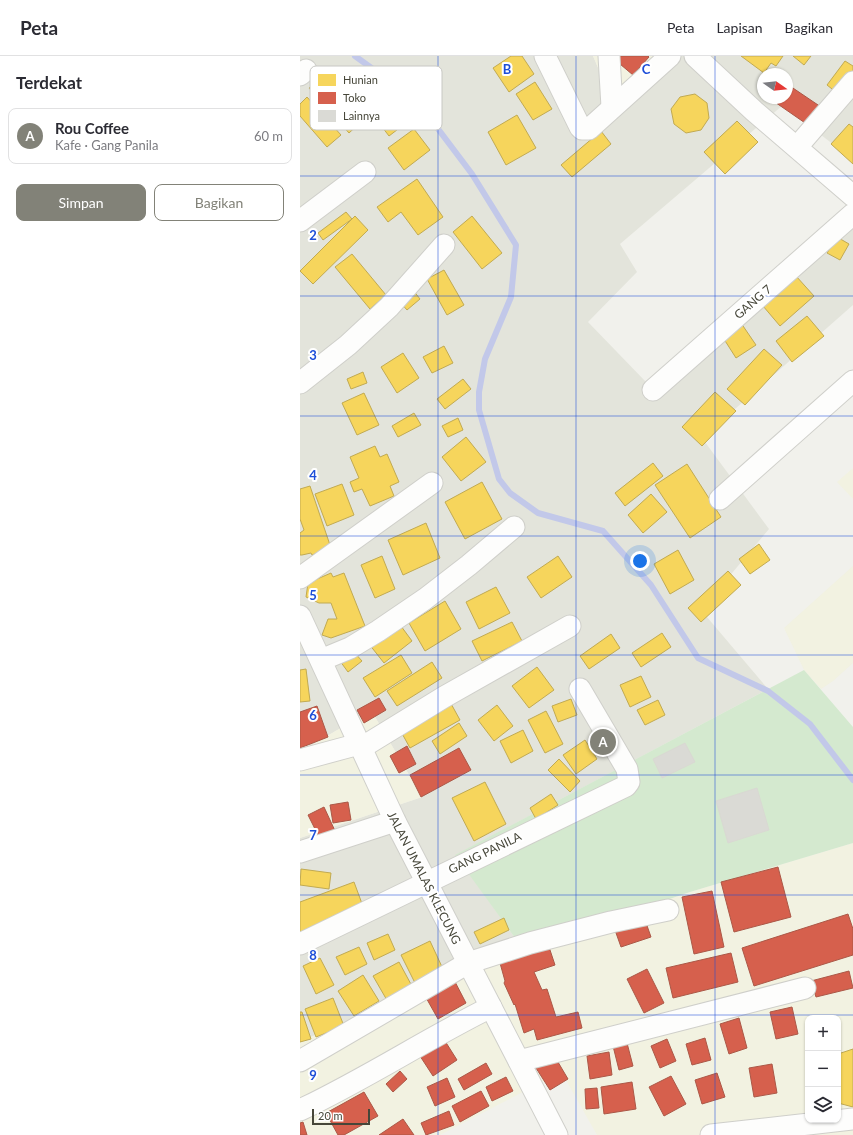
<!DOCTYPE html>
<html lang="id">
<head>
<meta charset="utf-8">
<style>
  body { margin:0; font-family:Lato,sans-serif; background:#f7f7f7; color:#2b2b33 }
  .controls { position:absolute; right:12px; bottom:12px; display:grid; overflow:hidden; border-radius:8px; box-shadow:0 1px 3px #0004 }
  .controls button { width:36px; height:36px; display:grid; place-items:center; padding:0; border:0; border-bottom:1px solid #e1e1e2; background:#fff; color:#2b2b33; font:20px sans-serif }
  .compass { position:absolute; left:457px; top:12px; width:36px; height:36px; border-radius:50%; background:#fff; box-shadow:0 1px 3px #0004; rotate:104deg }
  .scale { position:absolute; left:12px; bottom:10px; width:58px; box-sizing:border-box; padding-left:4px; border:2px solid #464639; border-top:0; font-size:11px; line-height:14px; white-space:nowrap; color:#464639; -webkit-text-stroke:3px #fff; paint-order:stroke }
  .you { position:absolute; left:340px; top:505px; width:14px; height:14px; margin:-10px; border:3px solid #fff; border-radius:50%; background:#1a73e8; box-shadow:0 0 0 6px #1a73e833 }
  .badge { display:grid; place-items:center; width:26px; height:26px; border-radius:50%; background:#828278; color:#fff; font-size:13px; font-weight:700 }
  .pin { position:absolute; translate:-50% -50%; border:2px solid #fff; box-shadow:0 1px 4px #0006 }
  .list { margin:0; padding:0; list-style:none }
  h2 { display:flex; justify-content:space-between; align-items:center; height:52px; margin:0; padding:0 16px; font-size:17px }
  h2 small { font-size:13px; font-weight:400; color:#7c7c81 }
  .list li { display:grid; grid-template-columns:26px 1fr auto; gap:12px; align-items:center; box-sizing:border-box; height:56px; margin:0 8px 8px; padding:0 8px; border:1px solid #e1e1e2; border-radius:8px }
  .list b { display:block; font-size:15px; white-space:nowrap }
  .list p { margin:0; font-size:13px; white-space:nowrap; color:#7c7c81 }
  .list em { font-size:13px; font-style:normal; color:#7c7c81 }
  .actions { display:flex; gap:8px; padding:12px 16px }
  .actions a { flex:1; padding:9px 0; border:1px solid #828278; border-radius:8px; text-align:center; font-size:14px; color:#828278 }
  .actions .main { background:#828278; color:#fff }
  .icon { flex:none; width:22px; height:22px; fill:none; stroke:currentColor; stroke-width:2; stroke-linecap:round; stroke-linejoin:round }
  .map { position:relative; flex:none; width:553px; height:1079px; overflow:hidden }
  header { display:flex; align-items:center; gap:24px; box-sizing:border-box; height:56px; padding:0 20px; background:#fff; border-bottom:1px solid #e1e1e2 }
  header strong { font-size:19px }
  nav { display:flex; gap:22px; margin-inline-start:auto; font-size:14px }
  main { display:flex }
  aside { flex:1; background:#fff }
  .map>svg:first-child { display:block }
  .residential { fill:#e3e4db; fill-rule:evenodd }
  .commercial { fill:#f2f2e1; fill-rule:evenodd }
  .green { fill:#d4e9cf }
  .homes { fill:#f6d55c; stroke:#c1aa52 }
  .shops { fill:#d6604d; stroke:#ab5847 }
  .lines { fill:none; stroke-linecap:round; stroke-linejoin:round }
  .stream { stroke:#c2c8e9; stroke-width:6 }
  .building { fill:#dadad5; stroke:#d9d9d2 }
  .street-casing { stroke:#cfcfca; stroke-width:23 }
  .street { stroke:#fdfdfc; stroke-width:21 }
  .grid { fill:none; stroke:#1d4ed8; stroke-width:1; stroke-opacity:0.55 }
  .labels { text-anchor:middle; stroke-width:4; stroke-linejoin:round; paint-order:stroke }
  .street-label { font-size:12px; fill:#464639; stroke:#fff }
  .key { fill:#fff; stroke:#c8c8c4; stroke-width:1 }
  .key-label { font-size:11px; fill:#464639 }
  .grid-label { font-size:13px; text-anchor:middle; font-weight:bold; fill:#1d4ed8; stroke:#fff; stroke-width:4; stroke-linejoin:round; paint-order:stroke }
</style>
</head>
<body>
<header>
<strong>Peta</strong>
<nav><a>Peta</a><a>Lapisan</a><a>Bagikan</a></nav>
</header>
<main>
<aside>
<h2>Terdekat<small></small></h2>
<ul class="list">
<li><span class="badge">A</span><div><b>Rou Coffee</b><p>Kafe · Gang Panila</p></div><em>60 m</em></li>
</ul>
<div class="actions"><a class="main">Simpan</a><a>Bagikan</a></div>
</aside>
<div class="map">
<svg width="553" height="1079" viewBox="0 0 553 1079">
  <rect width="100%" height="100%" fill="#f1f1ec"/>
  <path class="residential" d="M0 0H293L310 39 356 0H553V104L483 49 320 188 337 216 288 266 346 326 553 158V249L402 382 469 473 401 554 468 633 156 799 223 893 45 968 0 985V782L122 741 71 654 12 689H0ZM463 18H487V42H463Z"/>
  <g class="commercial">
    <path d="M293 0H356L310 40Z"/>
    <path d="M553 412V443L537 426Z"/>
    <path d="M553 510V607L533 625 521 633 504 614 484 572Z"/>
    <path d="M71 654 122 741 0 782V689H12Z"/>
    <path d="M553 787V1079H297L258 1010 246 1024 140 1079H0V985L45 968 223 893 390 836ZM508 962H538V1064H508Z"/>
  </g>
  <path class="green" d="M504 614 553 671V787L390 836 223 893 155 799Z"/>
  <g class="homes">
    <path d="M211 0H222L234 18 209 36 193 12Z"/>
    <path d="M441 0H483L476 10 471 7 464 17Z"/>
    <path d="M493 0H511L504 9Z"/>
    <path d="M545 5 553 10V15L537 37 527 29Z"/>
    <path d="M32 11 73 55 49 77 9 32Z"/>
    <path d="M235 26 252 53 233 64 216 38Z"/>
    <path d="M395 38 407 47 409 62 401 74 386 77 374 68 371 53 380 41Z"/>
    <path d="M7 41 41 79 27 91 0 60V48Z"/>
    <path d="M92 50 106 67 89 80 76 63Z"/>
    <path d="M217 59 236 92 206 109 188 76Z"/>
    <path d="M437 65 458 86 425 118 404 96Z"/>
    <path d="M549 68 553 71V108L531 88Z"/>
    <path d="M114 73 130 94 104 114 88 92Z"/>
    <path d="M301 75 311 88 272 121 261 109Z"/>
    <path d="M117 123 143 161 118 179 101 156 88 166 77 151Z"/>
    <path d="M46 156 52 163 23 184 18 177Z"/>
    <path d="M55 160 68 174 13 228 0 215Z"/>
    <path d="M172 160 202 197 182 213 153 176Z"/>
    <path d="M537 181 549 188 540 204 527 197Z"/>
    <path d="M52 198 86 239 70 253 35 211Z"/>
    <path d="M144 214 164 249 147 259 127 223Z"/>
    <path d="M496 220 514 240 480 270 463 250Z"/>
    <path d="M113 234 120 243 107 254 100 246Z"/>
    <path d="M507 260 524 280 492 306 476 285Z"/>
    <path d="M441 267 456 289 436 302 422 280Z"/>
    <path d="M144 290 153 307 132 317 123 301Z"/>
    <path d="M464 293 482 309 445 349 427 333Z"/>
    <path d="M103 297 119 322 97 337 81 311Z"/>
    <path d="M63 316 67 327 51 333 47 323Z"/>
    <path d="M163 323 171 333 145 353 137 343Z"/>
    <path d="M415 336 436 355 402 390 382 371Z"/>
    <path d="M64 337 79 369 57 379 42 347Z"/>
    <path d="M114 357 121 369 98 381 92 370Z"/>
    <path d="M158 362 163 374 148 381 142 370Z"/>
    <path d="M166 381 186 406 161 425 142 401Z"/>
    <path d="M75 390 80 401 87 398 99 426 90 430 94 440 70 450 62 433 54 436 50 426 59 422 50 401Z"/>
    <path d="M353 407 363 420 325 450 315 437Z"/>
    <path d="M387 408 421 461 390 482 355 429Z"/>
    <path d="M182 426 202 463 165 483 145 446Z"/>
    <path d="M42 428 54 459 27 470 15 438Z"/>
    <path d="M10 430 31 492 12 499 11 497 2 499H0V477L4 474 0 463V433Z"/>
    <path d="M351 438 367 456 343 477 328 459Z"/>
    <path d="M126 467 140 502 103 519 88 484Z"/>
    <path d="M459 488 470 504 450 518 439 503Z"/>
    <path d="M378 494 394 524 370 538 354 508Z"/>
    <path d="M82 500 95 533 75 542 61 509Z"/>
    <path d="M258 500 272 521 241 542 227 521Z"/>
    <path d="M428 515 441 529 401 566 388 552Z"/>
    <path d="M31 517 33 521 44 517 65 570 31 582 22 579 28 563H37L31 547H19L6 541 8 527Z"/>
    <path d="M196 531 210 557 179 573 166 546Z"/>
    <path d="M145 545 161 573 125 595 109 567Z"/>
    <path d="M98 566 112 585 84 607 69 588Z"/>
    <path d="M212 566 222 585 182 605 172 585Z"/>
    <path d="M362 577 371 591 341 611 332 597Z"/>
    <path d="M311 578 320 592 289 613 280 600Z"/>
    <path d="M53 595 62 605 48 616 40 605Z"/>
    <path d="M101 599 112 617 75 641 63 622Z"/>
    <path d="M132 606 142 622 97 650 87 635Z"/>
    <path d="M237 611 254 634 229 652 212 630Z"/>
    <path d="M6 613 10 645 0 646V614Z"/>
    <path d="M341 620 351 641 330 651 320 629Z"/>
    <path d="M271 643 277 659 258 666 252 650Z"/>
    <path d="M149 644 160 664 110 692 99 672Z"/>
    <path d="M358 644 365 659 345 669 337 654Z"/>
    <path d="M197 649 213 670 194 685 178 664Z"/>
    <path d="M246 655 263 688 245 697 228 664Z"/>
    <path d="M159 667 167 680 140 698 132 685Z"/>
    <path d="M223 674 233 695 211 707 200 685Z"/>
    <path d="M285 684 297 703 276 718 263 699Z"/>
    <path d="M259 703 280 725 270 736 248 714Z"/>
    <path d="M185 726 206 768 174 785 152 742Z"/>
    <path d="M251 738 258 749 236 763 230 752Z"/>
    <path d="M1 813 31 817 29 833 0 829Z"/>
    <path d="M54 826 64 853 0 877V846Z"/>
    <path d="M204 862 209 874 180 888 174 876Z"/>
    <path d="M88 878 95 894 74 904 67 887Z"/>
    <path d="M130 885 143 913 115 927 101 899Z"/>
    <path d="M59 891 67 908 45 919 36 901Z"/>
    <path d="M20 902 34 929 16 938 3 910Z"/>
    <path d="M99 906 113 932 88 946 73 920Z"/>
    <path d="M63 919 79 945 54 960 38 935Z"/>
    <path d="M33 942 44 970 16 981 5 953Z"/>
    <path d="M0 956H2L11 983 0 986Z"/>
    <path d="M553 993V1051L538 1047V1033L540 1024H539L538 1022V998Z"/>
  </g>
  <g class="shops">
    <path d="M316 0H348L349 1 333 19 314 3Z"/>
    <path d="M487 28 521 51 508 69 469 42H487Z"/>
    <path d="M79 642 86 654 64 667 57 654Z"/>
    <path d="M17 650 28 681 0 692V656Z"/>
    <path d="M107 690 116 708 99 717 90 700Z"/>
    <path d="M159 692 171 714 121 741 110 719Z"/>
    <path d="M48 746 51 764 33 767 30 749Z"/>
    <path d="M24 751 36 777 21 785 8 759Z"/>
    <path d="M478 811 491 861 434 876 421 826Z"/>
    <path d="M412 835 424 891 394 898 382 841Z"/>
    <path d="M548 858 553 873V899L454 930 442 892Z"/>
    <path d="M345 864 351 881 321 891 315 874Z"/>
    <path d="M249 891 255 909 234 916 242 934 247 933 256 961 278 956 282 972 237 984 234 973 224 977 215 948 214 949 204 927 205 925 200 907Z"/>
    <path d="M431 897 438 926 373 942 366 912Z"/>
    <path d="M347 913 364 947 344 957 327 923Z"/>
    <path d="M549 915 553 932 516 941 511 925Z"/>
    <path d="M153 922 166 947 138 963 124 938Z"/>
    <path d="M492 951 498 978 476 983 470 956Z"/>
    <path d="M439 962 447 992 429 998 420 968Z"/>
    <path d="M405 982 411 1004 392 1009 386 988Z"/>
    <path d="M367 983 376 1005 360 1012 351 990Z"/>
    <path d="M145 985 157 1004 133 1020 120 1000Z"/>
    <path d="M327 987 333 1010 319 1014 313 990Z"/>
    <path d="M309 996 312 1019 290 1023 287 1000Z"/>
    <path d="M255 1001 268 1023 250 1034 236 1012Z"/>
    <path d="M186 1007 192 1018 164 1034 158 1023Z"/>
    <path d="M472 1008 477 1037 454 1041 449 1012Z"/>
    <path d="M100 1015 107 1023 93 1036 86 1028Z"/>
    <path d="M417 1017 425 1041 402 1048 395 1024Z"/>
    <path d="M371 1020 386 1048 364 1060 349 1031Z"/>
    <path d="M206 1021 213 1035 192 1045 186 1031Z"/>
    <path d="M147 1022 155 1041 135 1050 127 1031Z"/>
    <path d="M332 1026 336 1053 304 1058 301 1031Z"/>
    <path d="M297 1032 299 1052 286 1053 285 1033Z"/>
    <path d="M181 1035 189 1050 160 1066 152 1050Z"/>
    <path d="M64 1036 78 1060 44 1079H38L26 1057Z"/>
    <path d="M149 1055 154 1069 126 1079 121 1067Z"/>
    <path d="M103 1063 114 1079H79Z"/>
    <path d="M3 1066 7 1079H0V1067Z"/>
  </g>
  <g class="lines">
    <path class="stream" d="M55 0 117 45 172 118 216 189 211 241 185 303 179 336V354L199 423 210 437 238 457 303 475 351 529 398 602 468 635 510 668 553 724"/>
  </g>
  <g class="building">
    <path d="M385 687 395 706 362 722 353 703Z"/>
    <path d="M457 732 469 774 428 787 416 745Z"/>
  </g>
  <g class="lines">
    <defs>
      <g id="street">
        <path d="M245 0 280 71 282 73H289L370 0"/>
        <path d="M309 0 312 51"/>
        <path d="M395 0 454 55 553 140"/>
        <path d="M0 19 6 14"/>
        <path d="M497 91 553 26"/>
        <path d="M0 165 65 116"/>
        <path d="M0 327 48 289 89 251 144 189"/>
        <path d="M353 334 553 158"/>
        <path d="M420 443 553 325"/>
        <path d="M0 522 132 427"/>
        <path d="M0 560 95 765 257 1079"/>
        <path d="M21 604 50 592 78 575 125 543 169 509 214 471"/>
        <path d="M61 692 144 641 270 570"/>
        <path d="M0 704 59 688"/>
        <path d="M0 796 95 765"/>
        <path d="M0 888 326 730 329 726 327 713 280 633"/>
        <path d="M0 1005 168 907 230 887 311 866 368 854"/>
        <path d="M219 1005 505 932"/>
        <path d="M0 1054C66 1023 126 983 191 951"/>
        <path d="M411 1079 553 1063"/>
      </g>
    </defs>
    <use href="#street" class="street-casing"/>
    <use href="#street" class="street"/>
  </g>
  <path class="grid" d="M138 0V1079M276 0V1079M415 0V1079M0 120H553M0 240H553M0 360H553M0 480H553M0 599H553M0 719H553M0 839H553M0 959H553"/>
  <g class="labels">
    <g class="street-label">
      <text transform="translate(453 246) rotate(-41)" y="4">GANG 7</text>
      <text transform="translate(185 797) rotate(-26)" y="4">GANG PANILA</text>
      <text transform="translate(124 822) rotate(63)" y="4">JALAN UMALAS KLECUNG</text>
    </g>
  </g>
  <rect x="10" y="10" width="132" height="64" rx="6" class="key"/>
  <rect x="18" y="18" width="18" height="12" fill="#f6d55c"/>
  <rect x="18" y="36" width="18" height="12" fill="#d6604d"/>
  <rect x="18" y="54" width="18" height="12" fill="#dadad5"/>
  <g class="key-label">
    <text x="43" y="28">Hunian</text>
    <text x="43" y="46">Toko</text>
    <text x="43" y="64">Lainnya</text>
  </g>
  <g class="grid-label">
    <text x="207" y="18">B</text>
    <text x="346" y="18">C</text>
    <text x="13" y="184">2</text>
    <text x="13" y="304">3</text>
    <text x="13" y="424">4</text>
    <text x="13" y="544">5</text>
    <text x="13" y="664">6</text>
    <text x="13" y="784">7</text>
    <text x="13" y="904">8</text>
    <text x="13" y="1024">9</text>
  </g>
</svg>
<div class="controls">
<button>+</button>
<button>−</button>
<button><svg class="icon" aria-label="layers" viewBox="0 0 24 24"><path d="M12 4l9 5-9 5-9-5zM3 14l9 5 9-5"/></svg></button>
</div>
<svg class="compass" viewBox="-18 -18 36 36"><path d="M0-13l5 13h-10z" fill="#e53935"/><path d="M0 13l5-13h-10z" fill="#7c7c81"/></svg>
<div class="scale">20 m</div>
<div class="you"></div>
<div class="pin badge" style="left:303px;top:686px">A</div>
</div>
</main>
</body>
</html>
